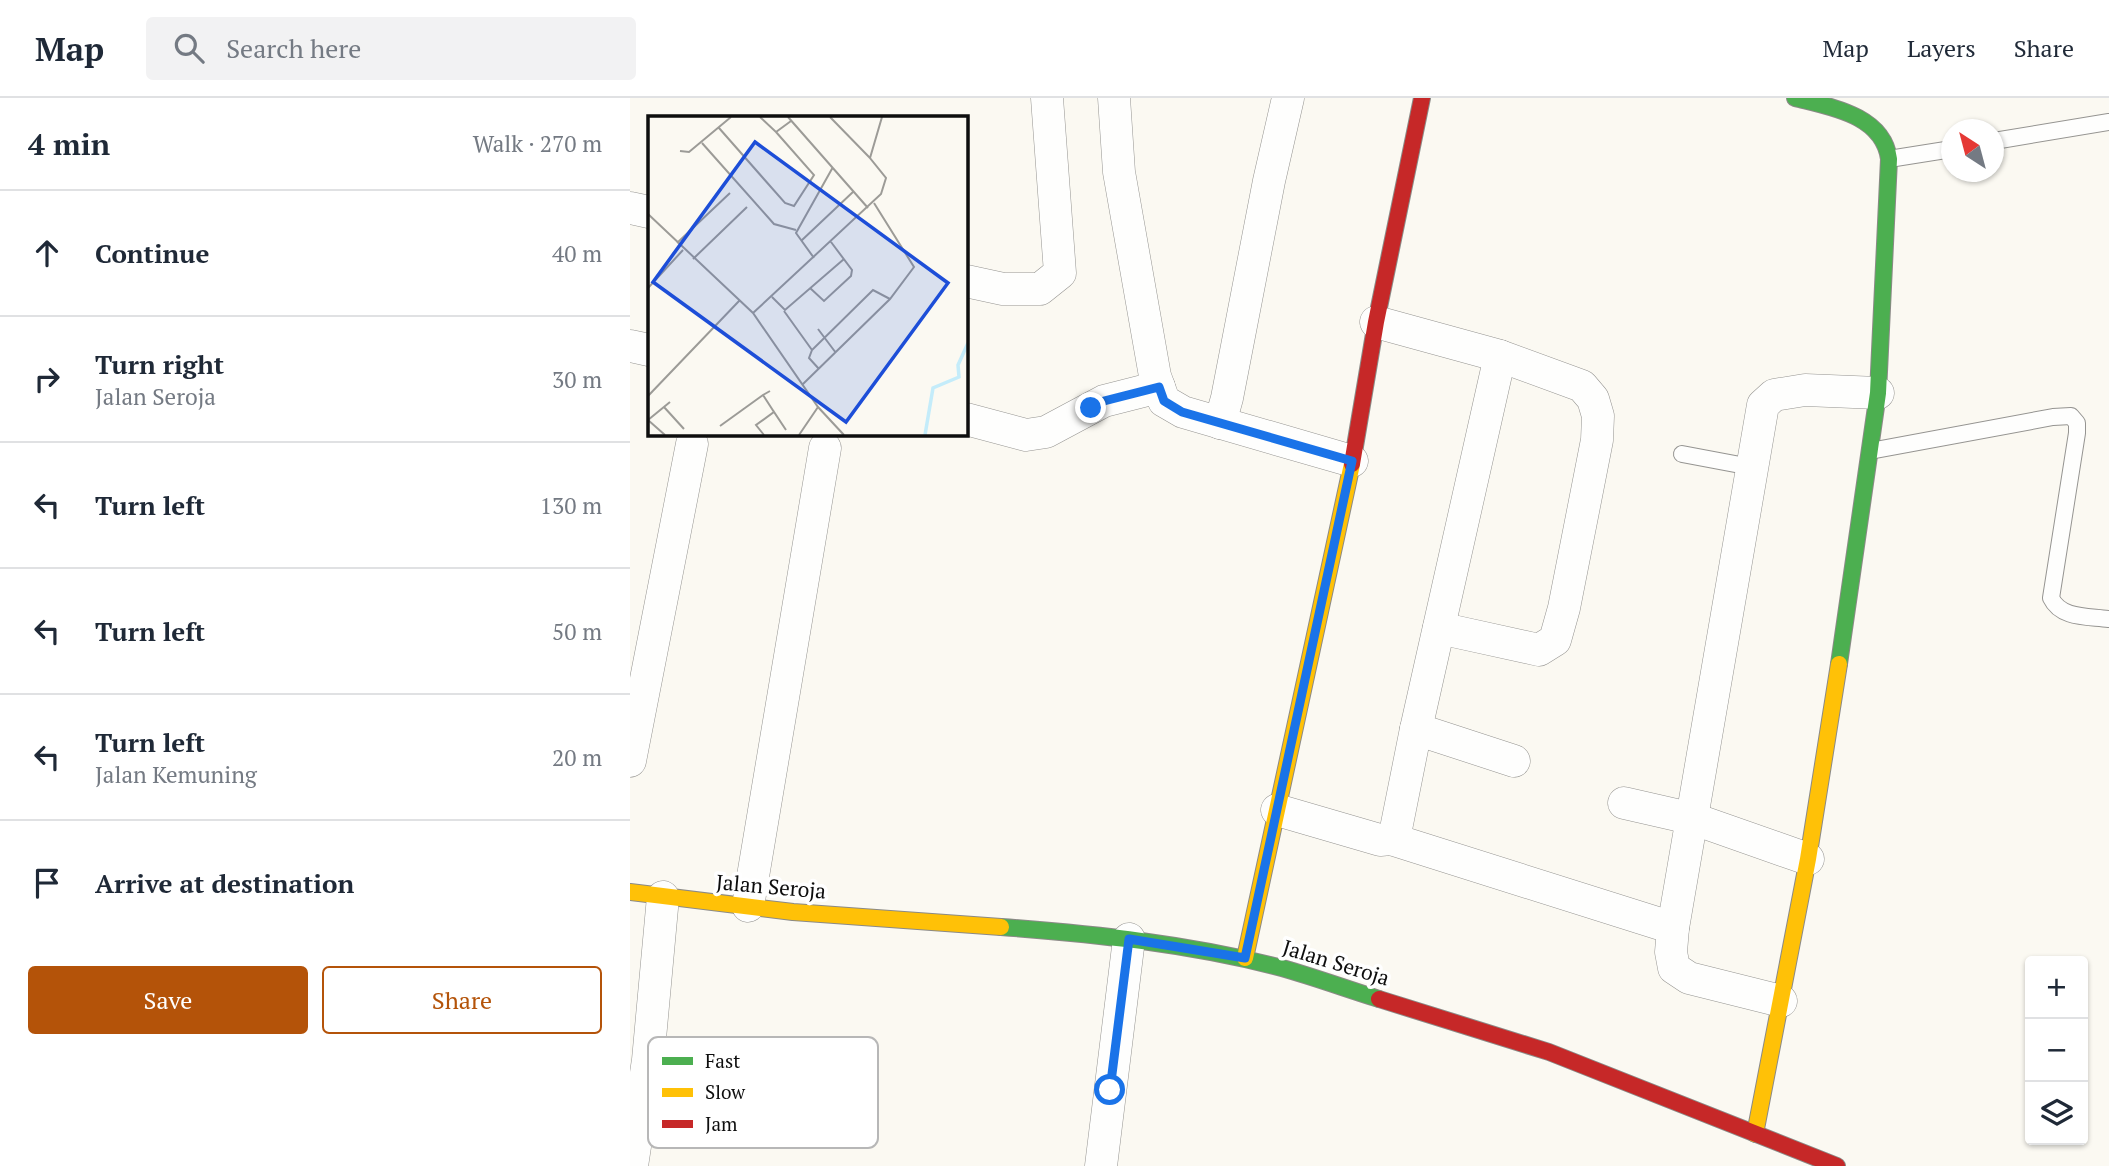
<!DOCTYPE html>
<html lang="en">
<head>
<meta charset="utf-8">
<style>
  body { margin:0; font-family:"PT Serif",serif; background:#f2f2f3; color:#1f2937 }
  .controls { position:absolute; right:21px; bottom:21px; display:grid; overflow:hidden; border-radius:7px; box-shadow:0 2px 5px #0004 }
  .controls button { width:63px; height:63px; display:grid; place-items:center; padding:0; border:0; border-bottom:2px solid #e0e1e3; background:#fff; color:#1f2937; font:35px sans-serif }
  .compass { position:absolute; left:1311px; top:21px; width:63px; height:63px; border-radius:50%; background:#fff; box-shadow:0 2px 5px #0004; rotate:324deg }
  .stop { position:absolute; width:21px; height:21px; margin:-16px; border:5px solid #1a73e8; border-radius:50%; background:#fff }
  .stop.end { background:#1a73e8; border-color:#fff; box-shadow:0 2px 7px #0008 }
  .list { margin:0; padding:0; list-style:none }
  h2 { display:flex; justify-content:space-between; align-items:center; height:91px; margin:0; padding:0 28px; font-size:30px }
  h2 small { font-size:23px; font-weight:400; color:#747a83 }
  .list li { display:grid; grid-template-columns:46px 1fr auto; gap:21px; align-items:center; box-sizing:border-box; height:126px; padding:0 28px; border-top:2px solid #e0e1e3 }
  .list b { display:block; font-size:26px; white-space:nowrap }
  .list p { margin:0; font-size:23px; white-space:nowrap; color:#747a83 }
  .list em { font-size:23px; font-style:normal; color:#747a83 }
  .actions { display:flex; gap:14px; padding:21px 28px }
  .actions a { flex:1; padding:16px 0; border:2px solid #b45309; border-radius:7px; text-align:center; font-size:24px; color:#b45309 }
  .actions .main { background:#b45309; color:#fff }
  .icon { flex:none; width:38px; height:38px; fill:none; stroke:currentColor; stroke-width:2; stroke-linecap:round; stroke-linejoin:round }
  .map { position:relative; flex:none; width:1479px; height:1068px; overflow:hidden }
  header { display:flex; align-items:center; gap:42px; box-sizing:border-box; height:98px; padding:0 35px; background:#fff; border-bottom:2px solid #e0e1e3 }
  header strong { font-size:33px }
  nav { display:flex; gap:38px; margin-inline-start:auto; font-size:24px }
  .search { width:490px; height:63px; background:#f2f2f3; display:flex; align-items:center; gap:18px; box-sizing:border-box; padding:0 24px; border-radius:7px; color:#747a83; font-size:26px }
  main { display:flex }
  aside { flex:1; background:#fff }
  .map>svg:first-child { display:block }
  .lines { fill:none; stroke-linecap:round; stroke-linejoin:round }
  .lane-casing { stroke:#959491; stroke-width:18 }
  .street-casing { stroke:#959491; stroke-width:33 }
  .fast-casing { stroke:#8b8a87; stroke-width:18 }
  .slow-casing { stroke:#8b8a87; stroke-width:18 }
  .jam-casing { stroke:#8b8a87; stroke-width:18 }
  .lane { stroke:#fefefd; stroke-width:16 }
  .street { stroke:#fefefd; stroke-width:32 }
  .fast { stroke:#4caf50; stroke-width:16 }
  .slow { stroke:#ffc107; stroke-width:16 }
  .jam { stroke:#c62828; stroke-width:16 }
  .route { stroke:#1a73e8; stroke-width:9 }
  .labels { text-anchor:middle; stroke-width:7; stroke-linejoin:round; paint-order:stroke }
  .street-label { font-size:21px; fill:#0e0e0e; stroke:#fff }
  .inset-river { fill:none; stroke:#c4ecfa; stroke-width:3.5 }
  .inset-road { fill:none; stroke:#9c9b97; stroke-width:2 }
  .view { fill:#1d4ed8; fill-opacity:0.15; stroke:#1d4ed8; stroke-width:3.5 }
  .inset-edge { fill:none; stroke:#0e0e0e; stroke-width:3.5 }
  .key { fill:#fff; stroke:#b7b7b7; stroke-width:2 }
  .key-label { font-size:19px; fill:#0e0e0e }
</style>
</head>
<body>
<header>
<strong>Map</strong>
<div class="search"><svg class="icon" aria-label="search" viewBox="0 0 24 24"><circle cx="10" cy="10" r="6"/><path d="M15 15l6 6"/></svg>Search here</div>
<nav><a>Map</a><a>Layers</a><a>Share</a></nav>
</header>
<main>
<aside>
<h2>4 min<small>Walk · 270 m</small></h2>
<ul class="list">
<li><svg class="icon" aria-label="ahead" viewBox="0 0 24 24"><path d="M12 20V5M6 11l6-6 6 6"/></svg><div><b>Continue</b></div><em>40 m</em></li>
<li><svg class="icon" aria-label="right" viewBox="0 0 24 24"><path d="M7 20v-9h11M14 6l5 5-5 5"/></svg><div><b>Turn right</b><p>Jalan Seroja</p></div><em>30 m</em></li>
<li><svg class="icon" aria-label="left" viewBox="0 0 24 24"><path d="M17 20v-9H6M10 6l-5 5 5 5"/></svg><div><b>Turn left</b></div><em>130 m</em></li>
<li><svg class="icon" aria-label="left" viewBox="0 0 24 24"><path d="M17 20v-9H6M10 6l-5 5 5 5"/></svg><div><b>Turn left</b></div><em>50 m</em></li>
<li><svg class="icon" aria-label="left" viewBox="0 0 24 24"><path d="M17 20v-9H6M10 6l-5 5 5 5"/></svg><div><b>Turn left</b><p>Jalan Kemuning</p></div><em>20 m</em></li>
<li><svg class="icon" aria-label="arrive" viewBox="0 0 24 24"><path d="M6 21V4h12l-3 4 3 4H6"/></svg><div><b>Arrive at destination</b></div></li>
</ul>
<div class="actions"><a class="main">Save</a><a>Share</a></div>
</aside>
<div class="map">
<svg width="1479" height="1068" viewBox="0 0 1479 1068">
  <rect width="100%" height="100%" fill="#fbf9f2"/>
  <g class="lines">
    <defs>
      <g id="lane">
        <path d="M1364 43 1479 24"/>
        <path d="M1259 61 1322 51"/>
        <path d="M1240 353 1423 319 1441 318 1447 325V335L1421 500C1431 521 1458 518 1479 521"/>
        <path d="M1052 356 1121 369"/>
      </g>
      <g id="street">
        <path d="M484 0 489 74 525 278 534 303 553 314 722 363"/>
        <path d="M0 110 19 114"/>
        <path d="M336 183 373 191H410L430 175 417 0"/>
        <path d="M746 224 870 258 952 288 963 301 968 318 967 342 934 510 925 542 909 552 809 530"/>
        <path d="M0 248 19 252"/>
        <path d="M336 321 396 337 416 334 474 303 529 289"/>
        <path d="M590 325 597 300 639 83 658 0"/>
        <path d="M786 631 884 663"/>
        <path d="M0 663 62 346"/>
        <path d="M994 705 1064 721 1178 761"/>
        <path d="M647 712 750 742 761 741 766 731 786 631 870 258"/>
        <path d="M761 741 1043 830"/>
        <path d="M118 808 195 350"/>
        <path d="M1151 903 1059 880 1044 870 1041 854 1043 830 1133 307 1144 297 1175 292 1248 295"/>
        <path d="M2 1068 18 962 33 799"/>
        <path d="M471 1068 499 841"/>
      </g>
      <g id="fast">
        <path d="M1165 0C1201 9 1253 17 1259 61L1248 295 1209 566"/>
        <path d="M371 829C465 836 561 846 652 870 684 879 717 891 749 901"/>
      </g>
      <g id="slow">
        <path d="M0 794 163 814 371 829"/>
        <path d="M615 860 722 366"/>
        <path d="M1125 1036 1178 761 1209 566"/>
      </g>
      <g id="jam">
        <path d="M722 366 746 224 792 0"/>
        <path d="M749 901 919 954 1207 1068"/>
      </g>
    </defs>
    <use href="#lane" class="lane-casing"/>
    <use href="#street" class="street-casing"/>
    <use href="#fast" class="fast-casing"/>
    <use href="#slow" class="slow-casing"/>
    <use href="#jam" class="jam-casing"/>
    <use href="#lane" class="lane"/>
    <use href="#street" class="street"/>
    <use href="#fast" class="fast"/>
    <use href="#slow" class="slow"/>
    <use href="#jam" class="jam"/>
  </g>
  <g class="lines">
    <path class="route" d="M461 310 474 303 529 289 534 303 552 314 722 363 615 860 499 841 480 992"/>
  </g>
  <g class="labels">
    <g class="street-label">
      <text transform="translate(141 789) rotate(5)" y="7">Jalan Seroja</text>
      <text transform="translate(706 865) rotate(17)" y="7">Jalan Seroja</text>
    </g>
  </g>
  <g transform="translate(18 18)">
    <rect width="320" height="320" fill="#fbf9f2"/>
    <path class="inset-river" d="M277 319 285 272 311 261 310 249 320 227"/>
    <path class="inset-road" d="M112 1 128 16 143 5M140 1 220 92M182 1 222 42M71 12 137 87 146 90 166 59 128 16M54 27 126 108 148 114M32 35 41 36 83 1M0 98 105 197 170 291 196 319M153 125 206 75M29 127 82 77M166 142 148 117 185 51M45 143 99 91M0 172 35 134M162 172 176 185 203 160 204 154 183 126M124 181 137 194 196 143M136 195 164 234M105 197 233 78 238 62 222 42 234 1M170 213 188 237M171 253 161 242 164 234 225 174 242 183M155 268 242 183 266 151 226 87M122 275 115 279 126 296M0 280 92 184M16 291 36 313M0 304 22 286M0 304 17 319M72 310 115 279M116 319 108 309 126 296 138 314M151 319 170 291"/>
    <path class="view" d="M107 26 300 167 198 306 5 166Z"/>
    <rect width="320" height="320" class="inset-edge"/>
  </g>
  <rect x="18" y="939" width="230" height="111" rx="10" class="key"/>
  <rect x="32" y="959" width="31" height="8" fill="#4caf50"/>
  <rect x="32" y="990" width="31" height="9" fill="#ffc107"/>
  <rect x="32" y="1022" width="31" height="8" fill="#c62828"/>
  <g class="key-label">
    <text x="75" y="970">Fast</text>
    <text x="75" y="1001">Slow</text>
    <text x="75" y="1033">Jam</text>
  </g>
</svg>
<div class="controls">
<button>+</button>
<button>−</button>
<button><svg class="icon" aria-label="layers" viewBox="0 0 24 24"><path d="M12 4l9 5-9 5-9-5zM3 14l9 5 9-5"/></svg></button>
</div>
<svg class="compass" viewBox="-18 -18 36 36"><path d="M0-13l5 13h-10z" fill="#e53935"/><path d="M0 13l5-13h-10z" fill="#747a83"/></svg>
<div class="stop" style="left:480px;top:992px"></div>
<div class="stop end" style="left:461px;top:310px"></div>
</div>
</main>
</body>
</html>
